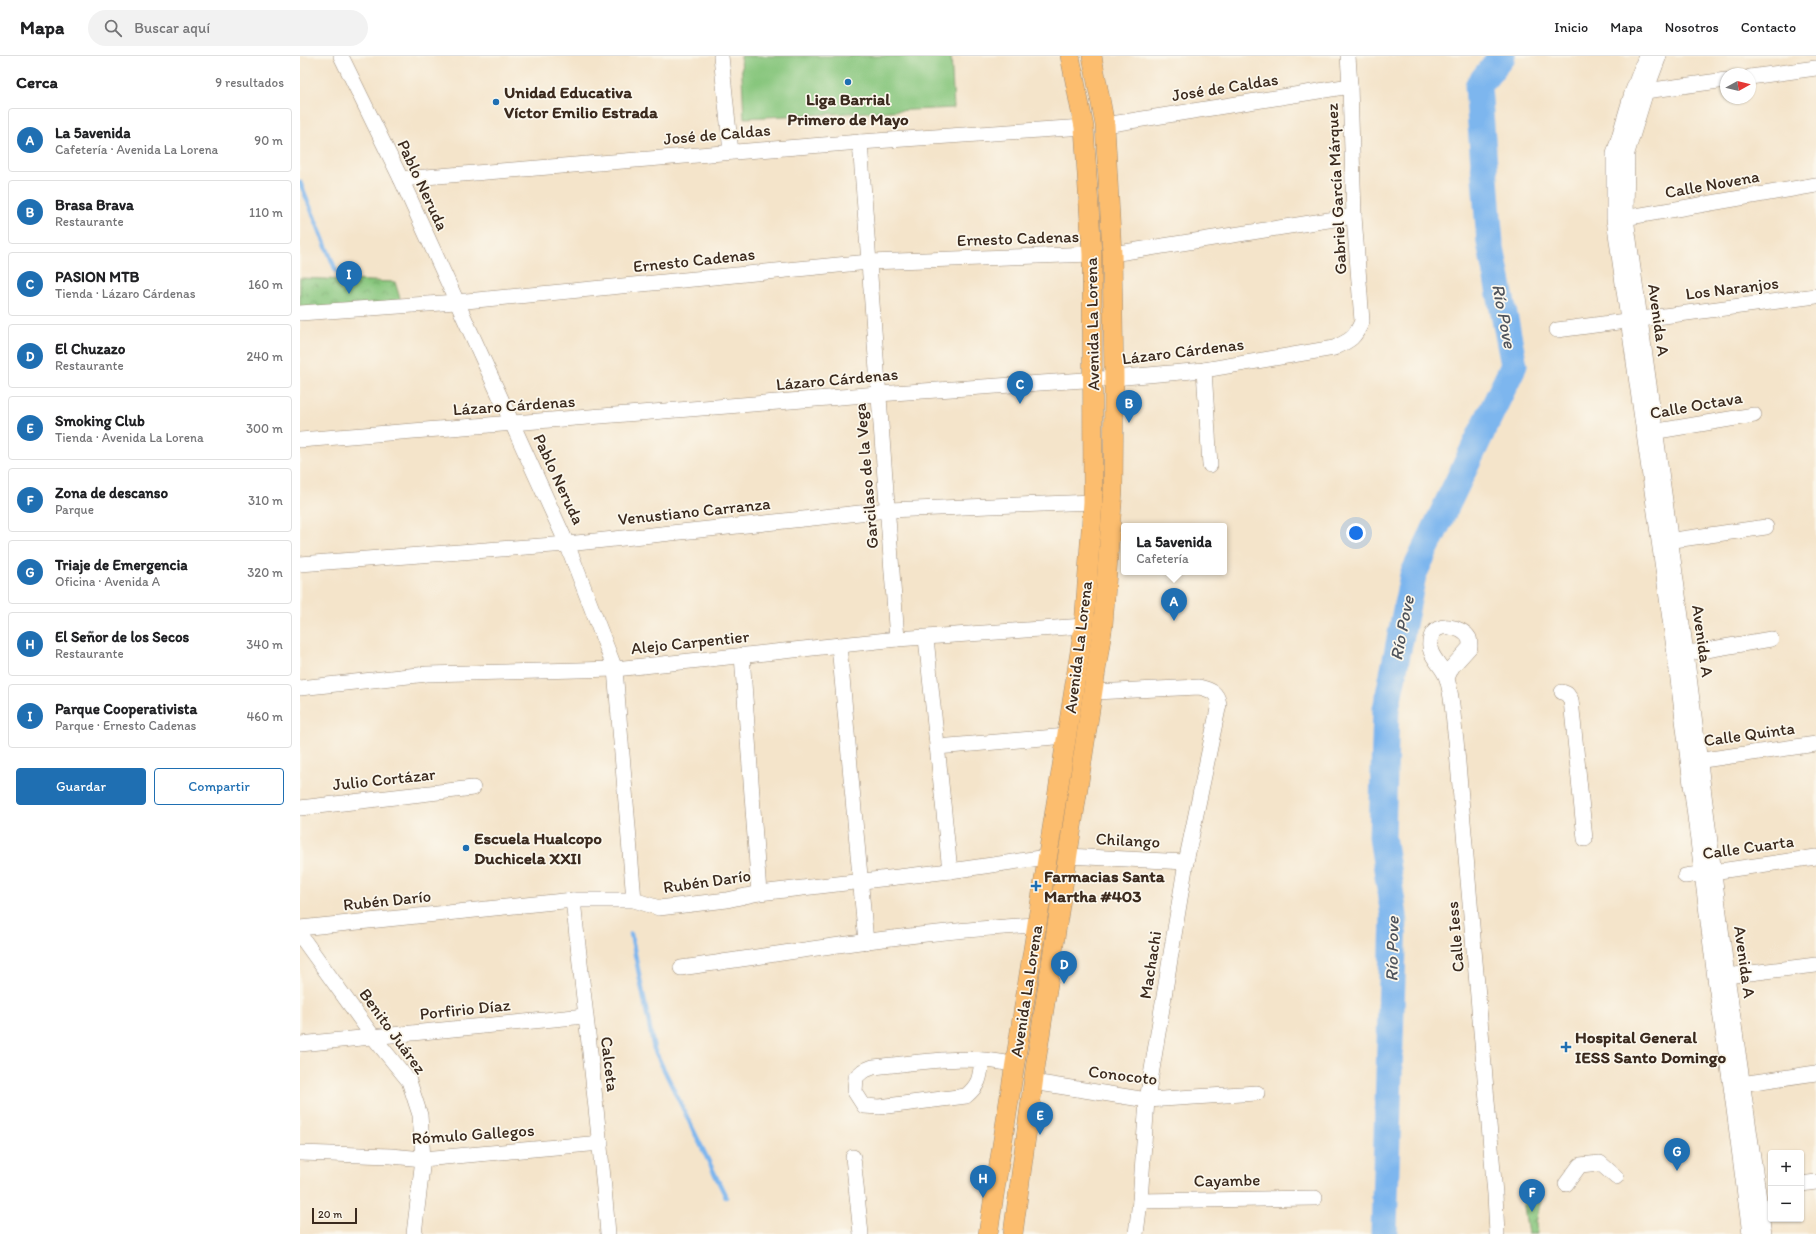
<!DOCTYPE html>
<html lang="es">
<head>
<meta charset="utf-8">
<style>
  body { margin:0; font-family:Itim,sans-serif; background:#f2f2f2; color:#202124 }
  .controls { position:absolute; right:12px; bottom:12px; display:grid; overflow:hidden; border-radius:4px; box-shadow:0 1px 3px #0004 }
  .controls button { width:36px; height:36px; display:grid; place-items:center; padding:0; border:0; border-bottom:1px solid #e0e0e0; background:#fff; color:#202124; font:20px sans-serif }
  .compass { position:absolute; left:1420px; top:12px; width:36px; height:36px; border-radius:50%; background:#fff; box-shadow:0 1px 3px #0004; rotate:82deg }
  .scale { position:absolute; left:12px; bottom:10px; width:45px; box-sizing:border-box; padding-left:4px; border:2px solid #3b2a1e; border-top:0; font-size:11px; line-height:14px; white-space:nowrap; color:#3b2a1e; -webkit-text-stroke:3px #fbf7ec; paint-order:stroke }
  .you { position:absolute; left:1056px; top:477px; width:14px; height:14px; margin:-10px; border:3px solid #fff; border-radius:50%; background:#1a73e8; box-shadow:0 0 0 6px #1a73e833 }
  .badge { display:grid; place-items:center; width:26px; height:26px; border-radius:50%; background:#1f6fb2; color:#fff; font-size:13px; font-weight:700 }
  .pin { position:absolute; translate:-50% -33px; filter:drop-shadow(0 1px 2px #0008) }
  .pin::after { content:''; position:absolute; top:21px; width:14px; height:12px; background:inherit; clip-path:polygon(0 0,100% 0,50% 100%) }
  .popup { position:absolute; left:821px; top:467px; width:106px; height:52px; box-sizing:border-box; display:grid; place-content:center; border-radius:4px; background:#fff; filter:drop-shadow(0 1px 3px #0005); font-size:13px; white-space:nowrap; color:#757577 }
  .popup b { font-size:15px; color:#202124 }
  .popup::after { content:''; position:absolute; left:50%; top:100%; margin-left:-8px; border:8px solid transparent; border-top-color:#fff }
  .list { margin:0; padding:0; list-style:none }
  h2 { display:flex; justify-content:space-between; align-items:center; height:52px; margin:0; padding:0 16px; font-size:17px }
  h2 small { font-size:13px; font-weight:400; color:#757577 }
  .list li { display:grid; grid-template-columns:26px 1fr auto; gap:12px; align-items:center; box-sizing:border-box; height:64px; margin:0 8px 8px; padding:0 8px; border:1px solid #e0e0e0; border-radius:4px }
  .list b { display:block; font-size:15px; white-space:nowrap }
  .list p { margin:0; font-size:13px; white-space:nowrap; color:#757577 }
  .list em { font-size:13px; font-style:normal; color:#757577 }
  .actions { display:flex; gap:8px; padding:12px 16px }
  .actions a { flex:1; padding:9px 0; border:1px solid #1f6fb2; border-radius:4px; text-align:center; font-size:14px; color:#1f6fb2 }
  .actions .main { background:#1f6fb2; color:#fff }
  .icon { flex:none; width:22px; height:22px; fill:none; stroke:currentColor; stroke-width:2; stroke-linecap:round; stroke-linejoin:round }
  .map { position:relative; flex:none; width:1516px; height:1178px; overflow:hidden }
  header { display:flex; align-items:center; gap:24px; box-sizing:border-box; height:56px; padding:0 20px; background:#fff; border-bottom:1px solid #e0e0e0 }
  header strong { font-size:19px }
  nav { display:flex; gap:22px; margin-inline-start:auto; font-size:14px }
  .search { width:280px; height:36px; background:#f2f2f2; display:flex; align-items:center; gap:10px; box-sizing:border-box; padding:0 14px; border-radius:22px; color:#757577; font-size:15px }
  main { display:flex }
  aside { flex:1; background:#fff }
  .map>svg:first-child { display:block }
  .park { fill:url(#park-crowns); stroke:#61784e }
  .garden { fill:#87c67d; stroke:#61784e }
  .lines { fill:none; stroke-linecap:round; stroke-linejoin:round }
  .stream { stroke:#7db6ee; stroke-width:4.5 }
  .river { stroke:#7db6ee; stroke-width:27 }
  .minor-casing { stroke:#988774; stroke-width:16 }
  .major-casing { stroke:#988774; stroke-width:20 }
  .minor { stroke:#fff; stroke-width:15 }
  .major { stroke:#fcbd6e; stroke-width:19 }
  .poi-dot { fill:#1f6fb2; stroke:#fbf7ec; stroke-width:1.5 }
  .labels { text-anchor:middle; stroke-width:3.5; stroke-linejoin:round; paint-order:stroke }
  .street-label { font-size:17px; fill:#3b2a1e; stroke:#fbf7ec }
  .poi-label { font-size:17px; font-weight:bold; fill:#3b2a1e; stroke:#fbf7ec; text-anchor:start }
  .water-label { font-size:18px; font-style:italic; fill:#4f545c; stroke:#fbf7ec }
</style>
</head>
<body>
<header>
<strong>Mapa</strong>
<div class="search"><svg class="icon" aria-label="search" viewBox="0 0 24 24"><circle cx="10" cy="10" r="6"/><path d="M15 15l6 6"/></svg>Buscar aquí</div>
<nav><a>Inicio</a><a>Mapa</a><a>Nosotros</a><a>Contacto</a></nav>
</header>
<main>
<aside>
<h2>Cerca<small>9 resultados</small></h2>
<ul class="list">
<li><span class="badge">A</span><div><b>La 5avenida</b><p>Cafetería · Avenida La Lorena</p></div><em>90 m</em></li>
<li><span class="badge">B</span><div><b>Brasa Brava</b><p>Restaurante</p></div><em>110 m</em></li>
<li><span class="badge">C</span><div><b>PASION MTB</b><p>Tienda · Lázaro Cárdenas</p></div><em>160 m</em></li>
<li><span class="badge">D</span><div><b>El Chuzazo</b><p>Restaurante</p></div><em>240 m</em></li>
<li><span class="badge">E</span><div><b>Smoking Club</b><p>Tienda · Avenida La Lorena</p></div><em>300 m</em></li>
<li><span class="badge">F</span><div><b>Zona de descanso</b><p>Parque</p></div><em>310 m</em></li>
<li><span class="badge">G</span><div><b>Triaje de Emergencia</b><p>Oficina · Avenida A</p></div><em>320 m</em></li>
<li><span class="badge">H</span><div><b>El Señor de los Secos</b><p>Restaurante</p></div><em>340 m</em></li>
<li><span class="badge">I</span><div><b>Parque Cooperativista</b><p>Parque · Ernesto Cadenas</p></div><em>460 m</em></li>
</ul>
<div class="actions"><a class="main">Guardar</a><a>Compartir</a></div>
</aside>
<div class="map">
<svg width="1516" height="1178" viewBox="0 0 1516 1178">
  <defs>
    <pattern id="park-crowns" width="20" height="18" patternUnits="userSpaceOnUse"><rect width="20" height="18" fill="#87c67d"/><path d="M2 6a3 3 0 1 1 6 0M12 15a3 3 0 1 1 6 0" fill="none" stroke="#70a166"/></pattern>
  </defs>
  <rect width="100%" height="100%" fill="#fbf7ec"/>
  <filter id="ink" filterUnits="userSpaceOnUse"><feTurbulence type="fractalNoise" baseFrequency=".025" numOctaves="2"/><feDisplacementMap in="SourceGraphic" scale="8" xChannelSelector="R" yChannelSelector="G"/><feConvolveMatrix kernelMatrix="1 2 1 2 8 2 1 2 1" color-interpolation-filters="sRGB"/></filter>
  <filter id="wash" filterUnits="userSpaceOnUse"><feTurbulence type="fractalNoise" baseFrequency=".012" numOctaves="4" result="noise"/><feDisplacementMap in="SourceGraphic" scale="16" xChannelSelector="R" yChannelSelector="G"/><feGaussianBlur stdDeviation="0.9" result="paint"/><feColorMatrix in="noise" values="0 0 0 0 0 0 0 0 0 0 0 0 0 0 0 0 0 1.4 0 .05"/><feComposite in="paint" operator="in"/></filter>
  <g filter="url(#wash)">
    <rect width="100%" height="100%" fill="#f4e4ca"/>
    <g class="park">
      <path d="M0 222 95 226 102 249 0 257Z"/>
      <path d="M1241 1143 1236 1167 1237 1178H1228L1223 1144Z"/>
    </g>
    <path class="garden" d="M441 0H651L654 52 444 62Z"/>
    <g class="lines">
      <g class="stream">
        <path d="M0 126 36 215"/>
        <path d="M331 878 354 993 426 1141"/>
      </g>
      <path class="river" d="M1084 1176 1094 860 1082 780 1086 653 1113 519 1214 309 1190 187 1178 30 1202 0"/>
    </g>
  </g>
  <g filter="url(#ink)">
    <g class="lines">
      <defs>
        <g id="minor">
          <path d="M41 0 101 123 267 488 315 613 334 844"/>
          <path d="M421 0 431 96"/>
          <path d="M1346 0 1332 37 1314 98V163L1375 599 1415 922 1431 1030 1450 1178"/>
          <path d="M1359 0 1346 35 1327 97 1326 162 1386 597 1427 920 1464 1178"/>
          <path d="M1450 21 1516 12"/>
          <path d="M1338 36 1426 24"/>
          <path d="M805 69 1050 30"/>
          <path d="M560 86 597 583"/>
          <path d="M101 123 560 86 784 71"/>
          <path d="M1318 163 1516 129"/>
          <path d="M812 198 1054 160"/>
          <path d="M0 257 156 246 569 206 792 198"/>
          <path d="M1257 274 1516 240"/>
          <path d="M904 314 910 409"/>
          <path d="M1346 377 1454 359"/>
          <path d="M0 384 578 338 814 322 904 314 1034 292C1051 284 1055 282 1062 265L1054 160 1050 30 1048 0"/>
          <path d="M1360 486 1466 471"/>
          <path d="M0 508 267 488 588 454 793 446"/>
          <path d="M626 582 650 815"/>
          <path d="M539 589 566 886"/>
          <path d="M442 599 459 837"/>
          <path d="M1377 599 1471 583"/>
          <path d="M1147 622 1152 611 1170 591C1170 589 1170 585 1169 582 1162 570 1136 565 1131 581 1125 600 1143 608 1147 623 1153 642 1153 665 1156 684L1195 1138 1197 1178"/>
          <path d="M0 632 127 618 315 613 597 583 784 570"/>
          <path d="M794 636 899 631C911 634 917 636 919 648L886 806 847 1044 840 1145 836 1178"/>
          <path d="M1262 636 1267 638 1271 644 1285 783"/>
          <path d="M637 691 767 680"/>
          <path d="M1389 706 1516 688"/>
          <path d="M0 752 173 732"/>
          <path d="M767 800 886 806"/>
          <path d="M1385 820 1516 801"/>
          <path d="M273 844C285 955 299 1066 308 1178"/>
          <path d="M0 872 273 844H334L359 852 427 844 459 837 650 815 747 801"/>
          <path d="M0 879 74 982 109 1025 120 1059 123 1103 114 1178"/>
          <path d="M381 912C499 895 617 875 736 869"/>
          <path d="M1418 921 1516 909"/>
          <path d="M0 988 285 960"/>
          <path d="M682 1004C680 1021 680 1028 666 1040L579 1051 564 1050 555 1036 556 1021 563 1015 573 1011C619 1007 669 997 714 1009"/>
          <path d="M733 1026 847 1044 957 1037"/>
          <path d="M1434 1029 1516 1017"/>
          <path d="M0 1097 91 1100 123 1103 301 1087"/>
          <path d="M553 1101 561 1178"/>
          <path d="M1266 1128 1280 1109 1300 1107 1316 1121"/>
          <path d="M1501 1128 1516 1126"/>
          <path d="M840 1145 1015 1142"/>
        </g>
        <g id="major">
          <path d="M688 1178 784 570 793 446 792 198 784 71 770 0"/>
          <path d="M713 1178 736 1006 803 569 813 435 814 322 812 198 805 69 792 0"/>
        </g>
      </defs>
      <use href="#minor" class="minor-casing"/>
      <use href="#major" class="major-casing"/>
      <use href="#minor" class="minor"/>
      <use href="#major" class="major"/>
    </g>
  </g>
  <g class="poi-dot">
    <circle cx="548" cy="26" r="4"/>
    <circle cx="196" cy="46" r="4"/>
    <circle cx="166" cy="792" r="4"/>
    <path d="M734 824h4v4h4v4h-4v4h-4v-4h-4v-4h4z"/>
    <path d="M1264 985h4v4h4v4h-4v4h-4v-4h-4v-4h4z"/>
  </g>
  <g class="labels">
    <g class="street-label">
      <text transform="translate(925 31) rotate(-9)" y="6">José de Caldas</text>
      <text transform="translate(417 78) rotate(-5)" y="6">José de Caldas</text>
      <text transform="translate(1412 128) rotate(-10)" y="6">Calle Novena</text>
      <text transform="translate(123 129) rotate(65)" y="6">Pablo Neruda</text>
      <text transform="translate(1036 133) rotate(-93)" y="6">Gabriel García Márquez</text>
      <text transform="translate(718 182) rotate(-2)" y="6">Ernesto Cadenas</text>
      <text transform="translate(394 204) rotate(-6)" y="6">Ernesto Cadenas</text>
      <text transform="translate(1432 232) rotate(-7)" y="6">Los Naranjos</text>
      <text transform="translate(1359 264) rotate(82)" y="6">Avenida A</text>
      <text transform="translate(792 268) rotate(-91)" y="6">Avenida La Lorena</text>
      <text transform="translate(883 295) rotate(-7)" y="6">Lázaro Cárdenas</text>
      <text transform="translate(537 323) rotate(-5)" y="6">Lázaro Cárdenas</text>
      <text transform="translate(214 349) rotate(-4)" y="6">Lázaro Cárdenas</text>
      <text transform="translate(1396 349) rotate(-10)" y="6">Calle Octava</text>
      <text transform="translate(566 420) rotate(-95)" y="6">Garcilaso de la Vega</text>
      <text transform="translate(259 423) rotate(65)" y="6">Pablo Neruda</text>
      <text transform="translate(394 455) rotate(-6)" y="6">Venustiano Carranza</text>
      <text transform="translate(1403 585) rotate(82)" y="6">Avenida A</text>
      <text transform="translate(390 586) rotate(-6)" y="6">Alejo Carpentier</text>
      <text transform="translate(778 591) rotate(-83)" y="6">Avenida La Lorena</text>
      <text transform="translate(1449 678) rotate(-8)" y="6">Calle Quinta</text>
      <text transform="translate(84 723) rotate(-6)" y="6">Julio Cortázar</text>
      <text transform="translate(828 784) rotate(3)" y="6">Chilango</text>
      <text transform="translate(1448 791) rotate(-8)" y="6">Calle Cuarta</text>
      <text transform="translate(407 825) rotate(-8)" y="6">Rubén Darío</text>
      <text transform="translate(87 844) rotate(-6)" y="6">Rubén Darío</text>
      <text transform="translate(1155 881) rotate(-95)" y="6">Calle Iess</text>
      <text transform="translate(1445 906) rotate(82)" y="6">Avenida A</text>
      <text transform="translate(850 909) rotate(-81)" y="6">Machachi</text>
      <text transform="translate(726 935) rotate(-81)" y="6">Avenida La Lorena</text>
      <text transform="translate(165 953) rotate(-6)" y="6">Porfirio Díaz</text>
      <text transform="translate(93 975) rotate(54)" y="6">Benito Juárez</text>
      <text transform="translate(310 1008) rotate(83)" y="6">Calceta</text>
      <text transform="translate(823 1019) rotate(7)" y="6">Conocoto</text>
      <text transform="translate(173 1078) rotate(-4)" y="6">Rómulo Gallegos</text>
      <text transform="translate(927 1124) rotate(-1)" y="6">Cayambe</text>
    </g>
    <g class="poi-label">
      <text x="204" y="42">Unidad Educativa<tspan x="204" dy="20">Víctor Emilio Estrada</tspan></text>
      <text x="548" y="49" text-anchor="middle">Liga Barrial<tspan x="548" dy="20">Primero de Mayo</tspan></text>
      <text x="174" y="788">Escuela Hualcopo<tspan x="174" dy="20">Duchicela XXII</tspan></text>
      <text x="744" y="826">Farmacias Santa<tspan x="744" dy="20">Martha #403</tspan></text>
      <text x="1275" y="987">Hospital General<tspan x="1275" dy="20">IESS Santo Domingo</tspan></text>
    </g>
    <g class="water-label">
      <text transform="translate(1204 260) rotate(79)" y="6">Río Pove</text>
      <text transform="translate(1102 572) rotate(-79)" y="6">Río Pove</text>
      <text transform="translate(1092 893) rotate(-89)" y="6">Río Pove</text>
    </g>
  </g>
</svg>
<div class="controls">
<button>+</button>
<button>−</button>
</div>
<svg class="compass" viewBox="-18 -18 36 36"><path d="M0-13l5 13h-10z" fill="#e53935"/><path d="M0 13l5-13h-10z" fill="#757577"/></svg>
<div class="scale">20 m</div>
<div class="you"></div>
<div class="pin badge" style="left:874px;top:565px">A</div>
<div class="popup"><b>La 5avenida</b>Cafetería</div>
<div class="pin badge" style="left:829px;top:367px">B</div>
<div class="pin badge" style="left:720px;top:348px">C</div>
<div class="pin badge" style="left:764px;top:928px">D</div>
<div class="pin badge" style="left:740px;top:1079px">E</div>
<div class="pin badge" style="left:1232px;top:1156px">F</div>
<div class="pin badge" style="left:1377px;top:1115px">G</div>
<div class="pin badge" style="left:683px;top:1142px">H</div>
<div class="pin badge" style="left:49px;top:238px">I</div>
</div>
</main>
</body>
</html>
